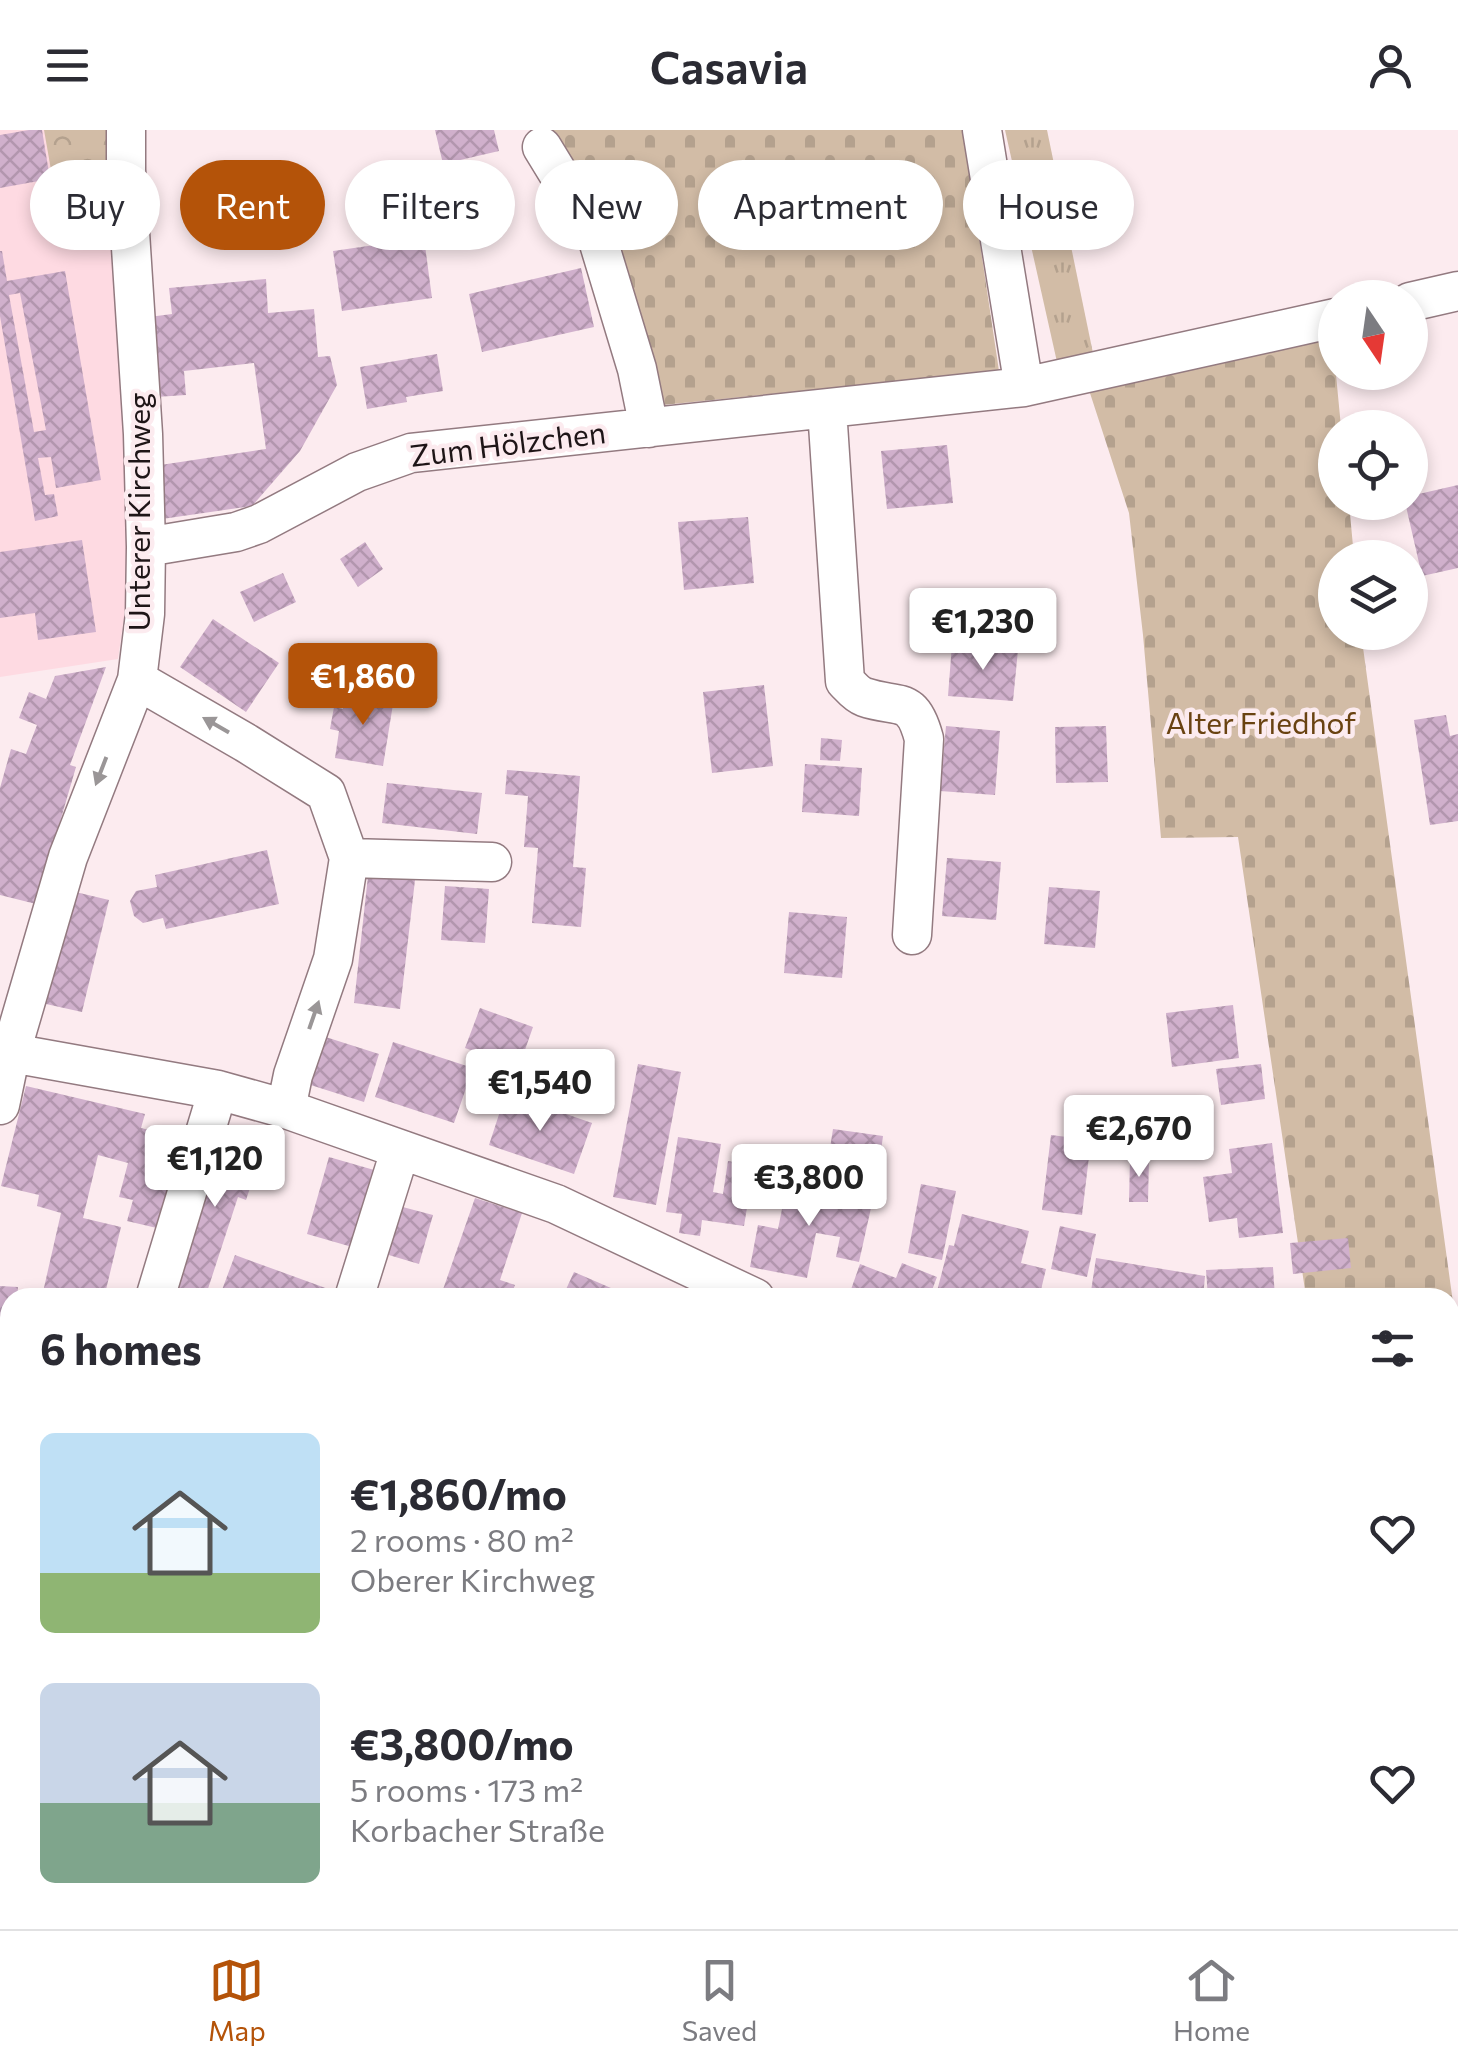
<!DOCTYPE html>
<html lang="en">
<head>
<meta charset="utf-8">
<style>
  body { margin:0; font-family:Commissioner,sans-serif; background:#f7f7f7; color:#2b2b33; height:100vh; display:flex; flex-direction:column; font-size:38px; white-space:nowrap }
  * { box-sizing:border-box; margin:0 }
  p { font-size:32px; color:#7c7c81 }
  .icon { flex:none; width:55px; height:55px; fill:none; stroke:currentColor; stroke-width:2; stroke-linecap:round; stroke-linejoin:round }
  .map { position:relative; flex:1; overflow:hidden }
  .side { position:absolute; left:0px; top:1158px; width:1460px; height:642px; display:flex; flex-direction:column; background:#fff; border-radius:30px 30px 0 0; box-shadow:0 5px 15px #0003 }
  .side>* { flex:none }
  .guide { position:absolute; left:30px; top:30px; width:1400px; height:90px; display:flex; gap:20px }
  .needle { width:65px; rotate:167deg }
  .tools { position:absolute; left:1318px; top:150px; display:grid; gap:20px }
  .tools a { display:grid; place-items:center; width:110px; height:110px; border-radius:50%; background:#fff; box-shadow:0 5px 15px #0003; font-size:50px }
  .price { position:absolute; translate:-50% -85px; padding:0 22px; border-radius:10px; background:#fff; color:#222; font-size:32px; line-height:65px; filter:drop-shadow(0 2px 5px #0008) }
  .price::after { content:''; position:absolute; left:50%; top:60px; width:30px; height:22px; margin-left:-15px; background:inherit; clip-path:polygon(0 0,100% 0,50% 100%) }
  .price.current { background:#b45309; color:#fff }
  ul { padding:0; list-style:none }
  li { display:flex; align-items:center; gap:30px; height:250px; padding:0 40px }
  li span { display:grid; place-items:center; flex:none; width:280px; height:200px; border-radius:15px; color:#555 }
  li>.icon { margin-inline-start:auto }
  span .icon { width:120px; height:120px; fill:#fffc; stroke-width:1 }
  li b { font-size:42px }
  h2 { display:flex; justify-content:space-between; align-items:center; height:120px; padding:0 40px; font-size:42px }
  .chip { padding:0 35px; border-radius:45px; background:#fff; box-shadow:0 5px 15px #0003; font-size:35px; line-height:90px }
  .chip.current { background:#b45309; color:#fff }
  header { display:flex; justify-content:space-between; align-items:center; height:130px; padding:0 40px; background:#fff; font-size:45px; font-weight:600 }
  .tab-bar { display:flex; justify-content:space-around; align-items:center; height:140px; border-top:2px solid #e1e1e2; background:#fff; font-size:28px; color:#7c7c81 }
  .tab-bar a { display:grid; justify-items:center; gap:5px }
  .tab-bar .current { color:#b45309 }
  .map>svg:first-child { display:block }
  .built { fill:#fedae2 }
  .grass { fill:url(#grass-tufts) }
  .cemetery { fill:url(#cemetery-stones) }
  .park { fill:url(#park-crowns) }
  .lines { fill:none; stroke-linecap:round; stroke-linejoin:round }
  .stream { stroke:#cec5ea; stroke-width:10 }
  .building { fill:url(#building-cross-hatch); fill-rule:evenodd }
  .minor-casing { stroke:#937a80; stroke-width:41 }
  .minor { stroke:#fff; stroke-width:38 }
  .oneway { fill:#9a9697 }
  .labels { text-anchor:middle; stroke-width:9; stroke-linejoin:round; paint-order:stroke }
  .street-label { font-size:30px; fill:#1e1517; stroke:#fcebef }
  .park-label { font-size:30px; fill:#694211; stroke:#fcebef }
</style>
</head>
<body>
<header><svg class="icon" aria-label="menu" viewBox="0 0 24 24"><path d="M4 6h16M4 12h16M4 18h16"/></svg>Casavia<svg class="icon" aria-label="person" viewBox="0 0 24 24"><circle cx="12" cy="8" r="4"/><path d="M4 21q1-7 8-7t8 7"/></svg></header>
<div class="map">
<svg width="1458" height="1799" viewBox="0 0 1458 1799">
  <defs>
    <pattern id="grass-tufts" width="24" height="20" patternUnits="userSpaceOnUse" patternTransform="scale(2.5)"><rect width="24" height="20" fill="#d2bca6"/><path d="M3 7l-1-3M5 7V3M7 7l1-3M15 17l-1-3M17 17v-4M19 17l1-3" fill="none" stroke="#b4a18e"/></pattern>
    <pattern id="cemetery-stones" width="16" height="16" patternUnits="userSpaceOnUse" patternTransform="scale(2.5)"><rect width="16" height="16" fill="#d2bca6"/><path d="M2 7V4a2 2 0 0 1 4 0v3zM10 15v-3a2 2 0 0 1 4 0v3z" fill="#b4a18e"/></pattern>
    <pattern id="park-crowns" width="20" height="18" patternUnits="userSpaceOnUse" patternTransform="scale(2.5)"><rect width="20" height="18" fill="#d2bca6"/><path d="M2 6a3 3 0 1 1 6 0M12 15a3 3 0 1 1 6 0" fill="none" stroke="#b4a18e"/></pattern>
    <pattern id="building-cross-hatch" width="8" height="8" patternUnits="userSpaceOnUse" patternTransform="scale(2.5)"><rect width="8" height="8" fill="#d0b0cc"/><path d="M0 0l8 8M0 8l8-8" fill="none" stroke="#b296ae"/></pattern>
  </defs>
  <rect width="100%" height="100%" fill="#fcebef"/>
  <!-- built -->
  <path class="built" d="M0 0H128L131 387 127 466 118 529 0 547Z"/>
  <!-- grass -->
  <path class="grass" d="M1005 0H1047L1094 228 1057 232Z"/>
  <!-- cemetery -->
  <path class="cemetery" d="M538 0H963L999 241 643 277Z
    M1332 203 1341 297 1335 298V372L1349 373 1354 427 1335 428V502L1361 503 1458 1209V1254L1450 1255V1168L1306 1167 1238 707 1161 708 1143 505 1129 383 1089 260Z"/>
  <!-- park -->
  <path class="park" d="M44 0H113L111 46 54 57Z"/>
  <g class="lines">
    <!-- stream -->
    <path class="stream" d="M0 1567 10 1572
      M918 1790 928 1799"/>
  </g>
  <!-- building -->
  <path class="building" d="M29 0H42L50 49 0 58V5Z
    M435 0H494L499 21 443 34Z
    M424 108 432 168 342 181 333 121Z
    M0 121H2L7 151 65 141 101 350 56 358 51 327 38 328 45 365 54 364 58 386 35 391 0 186ZM20 163 46 300 34 302 9 165Z
    M581 138 594 197 482 222 469 164Z
    M266 149 268 183 314 179 318 227 330 226 337 255 300 321 252 376 162 389 154 336 266 319 254 233 184 241 186 265 156 267 149 187 172 184 169 158Z
    M437 224 443 261 406 267 407 272 367 279 360 237Z
    M947 315 953 373 887 379 881 321Z
    M1458 355V438L1422 446 1405 372H1410V366Z
    M748 387 754 453 684 460 678 392Z
    M82 410 96 502 38 510 35 483 0 488V422Z
    M365 412 383 439 358 457 340 429Z
    M283 443 296 472 254 492 240 462Z
    M213 489 279 533 246 582 180 537Z
    M952 514 1018 520 1013 571 948 566Z
    M106 537 70 635 76 637 36 774 0 765V658L11 619 26 624 37 595 19 588 29 562 46 569 55 546Z
    M764 555 773 636 712 643 703 562Z
    M347 560 394 568 383 636 335 628 339 601 330 599 334 577 343 579Z
    M1446 585 1450 606 1458 604V691L1430 695 1414 590Z
    M946 596 1000 601 995 665 940 661Z
    M1106 596 1108 652 1056 653 1055 597Z
    M821 608 842 610 840 631 820 630Z
    M805 634 862 638 859 686 802 682Z
    M507 640 580 646 573 737 586 738 581 797 532 793 538 718 524 717 528 666 505 664Z
    M387 653 482 663 477 704 382 693Z
    M267 720 279 774 166 799 163 788 143 793 134 786 130 771 136 761 157 757 155 745Z
    M947 728 1001 732 996 790 942 786Z
    M368 746 415 750 400 879 354 873Z
    M445 756 489 759 485 813 441 810Z
    M1049 757 1100 761 1095 818 1044 814Z
    M63 759 109 770 82 882 37 872Z
    M789 782 847 787 842 848 784 843Z
    M1233 875 1239 928 1172 937 1166 883Z
    M480 878 533 897 519 937 465 918Z
    M313 903 379 924 364 972 298 951Z
    M393 912 473 938 454 993 375 967Z
    M638 934 681 942 656 1075 613 1067Z
    M1261 934 1265 969 1221 975 1216 939Z
    M26 956 145 984 141 998 194 1011 161 1099 127 1091 133 1070 119 1067 128 1033 98 1025 83 1088 121 1097 104 1168H28L30 1159 43 1162 61 1083 37 1076 39 1065 1 1056Z
    M506 963 592 993 574 1044 489 1015Z
    M220 995 266 1010 246 1070 238 1067 205 1168H166Z
    M833 999 883 1006 876 1057 825 1050Z
    M1051 1005 1091 1010 1082 1085 1042 1080Z
    M678 1007 721 1014 713 1062 723 1064 728 1031 754 1035 744 1096 702 1090 700 1106 679 1103 682 1084 666 1082Z
    M1272 1013 1283 1103 1239 1108 1237 1088 1209 1092 1203 1047 1232 1043 1229 1019Z
    M329 1027 381 1042 359 1119 307 1104Z
    M1130 1029H1149L1148 1072H1129Z
    M789 1044 826 1051 822 1068 871 1078 859 1132 836 1127 840 1107 816 1103 807 1148 750 1137 758 1095 778 1099Z
    M921 1054 956 1061 942 1130 908 1123Z
    M475 1068 522 1083 500 1150 515 1155 510 1168H440Z
    M395 1075 433 1085 419 1134 382 1123Z
    M962 1084 1029 1101 1021 1133 1046 1139 1039 1168H945L936 1165 949 1115 954 1116Z
    M1060 1096 1096 1104 1087 1147 1051 1139Z
    M1348 1108 1351 1138 1293 1144 1290 1113Z
    M235 1125 342 1164 340 1168H219Z
    M1096 1128 1205 1146 1203 1168H1090Z
    M902 1133 937 1147 929 1168H848L860 1134 896 1148Z
    M1273 1137 1275 1168H1208L1206 1140Z
    M574 1142 634 1168H562Z
    M0 1156 18 1157 17 1168H10V1206L0 1205Z
    M0 1224H10V1258H0Z
    M0 1348 10 1354 7 1364 10 1366V1422L0 1416Z
    M0 1507 10 1516V1540L4 1547 0 1543Z
    M6 1663H10V1694L0 1692Z
    M0 1755 10 1757V1790H105L101 1799H0Z
    M193 1790H254L251 1799H198L191 1796Z
    M319 1790H341L338 1799H317Z
    M413 1790H651L649 1799H492L466 1794 465 1799H411Z
    M808 1790H838L831 1799H819Z
    M1056 1790H1099L1106 1794 1104 1799H1053L1051 1798Z
    M1299 1790H1402V1799H1299Z"/>
  <g class="lines">
    <defs>
      <path id="minor" d="M982 0 1024 257
        M542 17 597 107 637 239 649 298
        M1410 172 1458 161
        M827 279 845 551C851 557 856 564 864 567 899 579 912 564 924 609L912 805
        M146 417 236 402 259 394 357 342 411 323 1024 257 1335 188
        M137 550 246 613 326 663 349 728 333 829 293 945 286 979
        M349 728 492 732
        M0 921 218 960 286 979 556 1074 755 1168
        M0 975 11 922 68 727 137 550 145 484 146 417 143 304 126 40V0
        M155 1168 218 960
        M354 1168 400 1021
        M1450 1281 1458 1280
        M0 1301 10 1313
        M0 1594 10 1598
        M0 1639 10 1634
        M773 1790 782 1799
        M1007 1790 1016 1799
        M871 1799 878 1790"/>
    </defs>
    <!-- minor casing -->
    <use href="#minor" class="minor-casing"/>
    <!-- minor -->
    <use href="#minor" class="minor"/>
  </g>
  <!-- one-way arrows -->
  <defs><path id="oneway-solid" d="M-6-.8H1V-3.2L6.5 0L1 3.2V.8H-6Z" transform="scale(2.5)"/></defs>
  <g class="oneway">
    <use href="#oneway-solid" transform="translate(216 595) rotate(-150)"/>
    <use href="#oneway-solid" transform="translate(101 641) rotate(111)"/>
    <use href="#oneway-solid" transform="translate(314 885) rotate(-71)"/>
  </g>
  <g class="labels">
    <!-- street labels -->
    <g class="street-label">
      <text transform="translate(508 315) rotate(-7)" y="10">Zum Hölzchen</text>
      <text transform="translate(140 382) rotate(-90)" y="10">Unterer Kirchweg</text>
    </g>
    <!-- park labels -->
    <g class="park-label">
      <text x="1261" y="604">Alter Friedhof</text>
    </g>
  </g>
</svg>
<div class="tools">
<a><svg class="needle" viewBox="-14 -14 28 28"><path d="M0-13l5 13h-10z" fill="#e53935"/><path d="M0 13l5-13h-10z" fill="#7c7c81"/></svg></a>
<a><svg class="icon" aria-label="locate" viewBox="0 0 24 24"><circle cx="12" cy="12" r="6"/><path d="M12 2v4M12 18v4M2 12h4M18 12h4"/></svg></a>
<a><svg class="icon" aria-label="layers" viewBox="0 0 24 24"><path d="M12 4l9 5-9 5-9-5zM3 14l9 5 9-5"/></svg></a>
</div>
<b class="price" style="left:983px;top:543px">€1,230</b>
<b class="price current" style="left:363px;top:598px">€1,860</b>
<b class="price" style="left:540px;top:1004px">€1,540</b>
<b class="price" style="left:1139px;top:1050px">€2,670</b>
<b class="price" style="left:215px;top:1080px">€1,120</b>
<b class="price" style="left:809px;top:1099px">€3,800</b>
<div class="guide">
<a class="chip">Buy</a>
<a class="chip current">Rent</a>
<a class="chip">Filters</a>
<a class="chip">New</a>
<a class="chip">Apartment</a>
<a class="chip">House</a>
</div>
<section class="side">
<h2>6 homes<svg class="icon" aria-label="filters" viewBox="0 0 24 24"><path d="M4 7h16M4 17h16"/><circle cx="9" cy="7" r="2"/><circle cx="15" cy="17" r="2"/></svg></h2>
<ul>
<li><span style="background:linear-gradient(#bfe0f5 70%,#8fb573 0)"><svg class="icon" aria-label="home" viewBox="0 0 24 24"><path d="M3 11l9-7 9 7M6 9v11h12V9"/></svg></span><div><b>€1,860/mo</b><p>2 rooms · 80 m²</p><p>Oberer Kirchweg</p></div><svg class="icon" aria-label="heart" viewBox="0 0 24 24"><path d="M12 20l-8-8c-3-5 5-10 8-4 3-6 11-1 8 4z"/></svg></li>
<li><span style="background:linear-gradient(#c9d6e8 60%,#7fa58c 0)"><svg class="icon" aria-label="home" viewBox="0 0 24 24"><path d="M3 11l9-7 9 7M6 9v11h12V9"/></svg></span><div><b>€3,800/mo</b><p>5 rooms · 173 m²</p><p>Korbacher Straße</p></div><svg class="icon" aria-label="heart" viewBox="0 0 24 24"><path d="M12 20l-8-8c-3-5 5-10 8-4 3-6 11-1 8 4z"/></svg></li>
</ul>
</section>
</div>
<nav class="tab-bar">
<a class="current"><svg class="icon" aria-label="map" viewBox="0 0 24 24"><path d="M3 6l6-2 6 2 6-2v14l-6 2-6-2-6 2zM9 4v14M15 6v14"/></svg>Map</a>
<a><svg class="icon" aria-label="saved" viewBox="0 0 24 24"><path d="M7 4h10v16l-5-4-5 4z"/></svg>Saved</a>
<a><svg class="icon" aria-label="home" viewBox="0 0 24 24"><path d="M3 11l9-7 9 7M6 9v11h12V9"/></svg>Home</a>
</nav>
</body>
</html>
